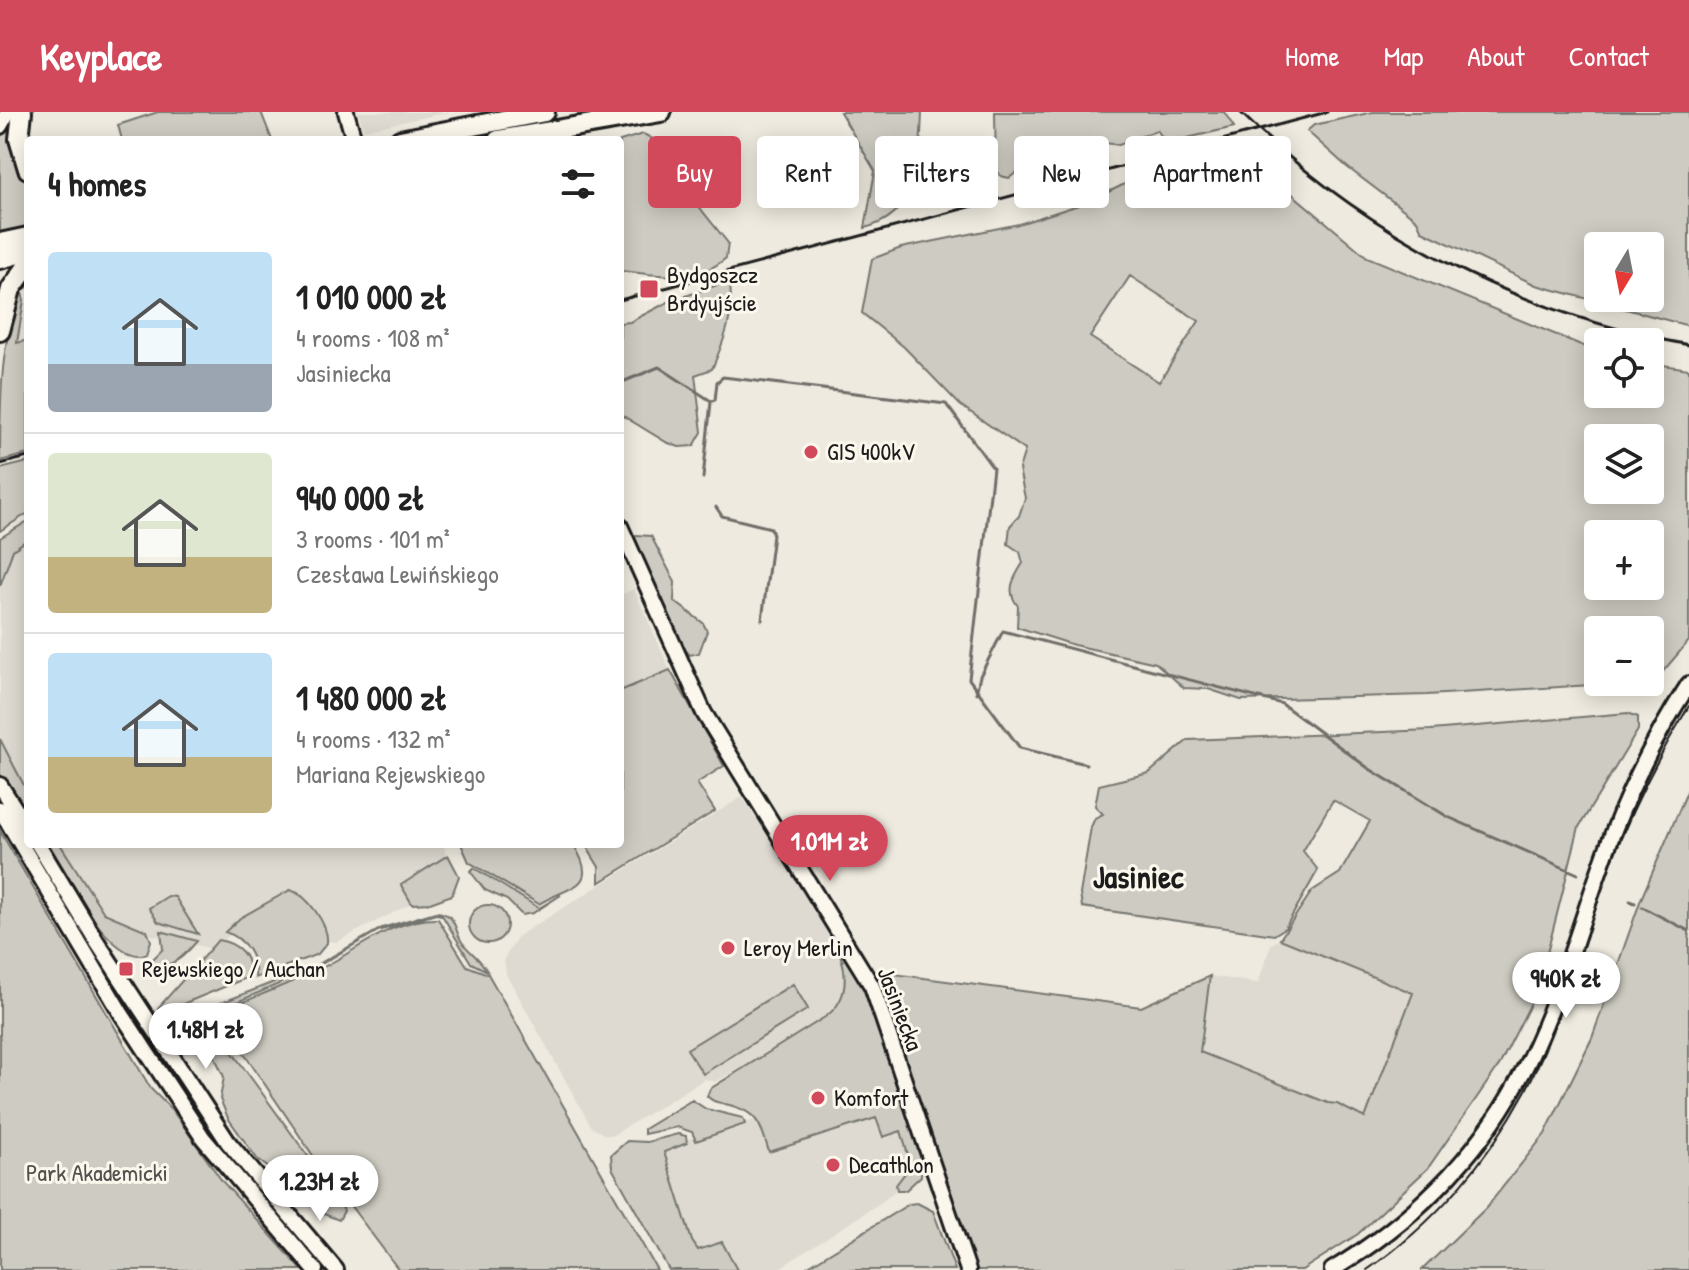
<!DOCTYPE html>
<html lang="en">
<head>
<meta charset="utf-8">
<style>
  body { margin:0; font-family:"Patrick Hand",sans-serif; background:#f2f2f2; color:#222; height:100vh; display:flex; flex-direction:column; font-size:30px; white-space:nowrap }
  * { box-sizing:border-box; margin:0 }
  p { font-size:26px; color:#767676 }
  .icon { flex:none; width:44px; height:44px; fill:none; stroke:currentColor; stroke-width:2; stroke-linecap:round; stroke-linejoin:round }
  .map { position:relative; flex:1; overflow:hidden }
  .side { position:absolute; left:24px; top:24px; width:600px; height:712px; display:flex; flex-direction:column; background:#fff; border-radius:8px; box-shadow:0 4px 20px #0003 }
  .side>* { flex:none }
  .banner { position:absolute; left:648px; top:24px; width:760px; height:72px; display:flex; gap:16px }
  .needle { width:52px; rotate:190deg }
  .tools { position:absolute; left:1584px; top:120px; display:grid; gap:16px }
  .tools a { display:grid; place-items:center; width:80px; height:80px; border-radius:8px; background:#fff; box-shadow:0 4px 20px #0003; font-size:40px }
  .price { position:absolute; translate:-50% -68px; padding:0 18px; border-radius:28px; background:#fff; color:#222; font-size:26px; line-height:52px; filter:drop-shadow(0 2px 4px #0008) }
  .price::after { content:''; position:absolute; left:50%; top:48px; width:24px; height:18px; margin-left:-12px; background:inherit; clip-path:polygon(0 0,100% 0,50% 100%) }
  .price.selected { background:#d1495b; color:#fff }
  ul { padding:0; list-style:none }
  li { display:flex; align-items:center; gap:24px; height:200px; padding:0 24px }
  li+li { border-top:2px solid #e0e0e0 }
  li span { display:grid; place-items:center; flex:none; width:224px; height:160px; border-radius:8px; color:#555 }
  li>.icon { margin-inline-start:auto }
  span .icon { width:96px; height:96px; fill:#fffc; stroke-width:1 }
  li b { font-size:34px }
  h2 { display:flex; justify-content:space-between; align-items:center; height:96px; padding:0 24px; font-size:34px }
  .chip { padding:0 28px; border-radius:8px; background:#fff; box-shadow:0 4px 20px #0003; font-size:28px; line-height:72px }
  .chip.selected { background:#d1495b; color:#fff }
  header { display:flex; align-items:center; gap:48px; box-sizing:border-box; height:112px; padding:0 40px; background:#d1495b; color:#fff }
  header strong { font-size:38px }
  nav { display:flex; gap:44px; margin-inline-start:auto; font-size:28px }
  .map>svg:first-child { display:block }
  .built { fill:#dedad1 }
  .green { fill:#ceccc2; stroke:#75746f; stroke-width:2; fill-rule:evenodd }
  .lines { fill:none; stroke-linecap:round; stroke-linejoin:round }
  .stream { stroke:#6f6d69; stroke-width:3 }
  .minor-casing { stroke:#1c1c1c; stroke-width:20 }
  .major-casing { stroke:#1c1c1c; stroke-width:24 }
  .minor { stroke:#fbf7ec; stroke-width:14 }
  .major { stroke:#fbf7ec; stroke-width:18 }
  .tram { stroke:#1c1c1c; stroke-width:2 }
  .rail { stroke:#1c1c1c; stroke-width:3 }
  .poi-dot { fill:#d1495b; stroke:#fbf7ec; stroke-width:3 }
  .labels { text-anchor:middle; stroke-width:6; stroke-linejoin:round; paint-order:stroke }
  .poi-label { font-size:24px; fill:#1c1c1c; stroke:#fbf7ec; text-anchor:start }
  .street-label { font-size:24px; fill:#1c1c1c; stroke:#fbf7ec }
  .park-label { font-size:24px; fill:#51514e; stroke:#fbf7ec }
  .district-label { font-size:32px; font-weight:bold; fill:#1c1c1c; stroke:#fbf7ec }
</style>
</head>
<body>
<header>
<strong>Keyplace</strong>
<nav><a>Home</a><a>Map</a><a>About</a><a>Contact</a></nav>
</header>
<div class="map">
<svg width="1689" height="1158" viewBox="0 0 1689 1158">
  <rect width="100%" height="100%" fill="#eeeadf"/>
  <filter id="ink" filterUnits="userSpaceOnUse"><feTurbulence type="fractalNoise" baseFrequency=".0125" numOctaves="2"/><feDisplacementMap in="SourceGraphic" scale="16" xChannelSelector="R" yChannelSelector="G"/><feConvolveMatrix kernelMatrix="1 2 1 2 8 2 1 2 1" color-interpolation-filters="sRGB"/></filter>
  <g filter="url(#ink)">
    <!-- built -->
    <path class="built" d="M358 0H449L364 18Z
      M28 421V688L0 638V462L10 431Z
      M634 477 670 558 620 579V483Z
      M742 685 846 844 893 1001 916 1061 883 1089 777 1158H731L693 1143 657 1036 754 1008 739 965 823 911 715 970 705 967 613 1023H606L592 1016 506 862 504 847 518 824Z
      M56 732H443L451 760 420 787 336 830 239 815 213 837 112 814Z
      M1280 827 1413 881 1365 1006 1200 940 1210 864 1258 871 1271 832Z"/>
    <!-- green -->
    <path class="green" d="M13 0 28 63V119L0 124V24Z
      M158 0H261L272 28H122L118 13Z
      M840 0H922C920 48 920 102 865 116L875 59Z
      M995 0H1224L1234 15 1166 31 1157 18 1119 33 1091 29 1051 56H1023L1009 66 1001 64 996 58Z
      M1373 0H1689V214L1536 173 1422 119 1417 108 1347 55 1307 19 1314 13ZM1598 134H1650V186H1598Z
      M643 22C655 27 661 32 660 46L728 131 726 146C695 173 656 162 620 159V29Z
      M1231 46 1252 48 1367 145 1598 240V282H1650V251L1689 257V529L1660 563 1650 567V518H1598V570H1640L1427 583 1241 588 1208 577 1184 576 1156 551 1074 533 1017 515 1018 494C1005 478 1014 466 1023 451L1020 440 1008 432 1010 414 1019 404 1025 386 1019 357 1025 338 960 293 904 235 862 201 872 147 901 136 1019 112 1088 90 1141 64ZM1130 164 1199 209 1159 270 1090 225ZM1598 326H1650V378H1598ZM1598 422H1650V474H1598Z
      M28 160V175L21 178 24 188 17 231 28 228V342L0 349C0 281 0 221 28 160Z
      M729 169C736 200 724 229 712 257L695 263 702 320 694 334 679 335 666 330 620 302V211L630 210 668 190Z
      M28 350V401L0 419V357Z
      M28 409V427L13 438 0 474V426Z
      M636 423 651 424 675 470 674 489 703 511 707 519 699 541 690 543 676 528 632 427Z
      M670 558 724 654 697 671 715 699 599 771V755L585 732H620V579Z
      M1628 601 1638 605V618L1579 715 1538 877 1500 952 1428 1056 1358 1122 1302 1158H972L876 875V862L879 860 1141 895 1210 864 1200 940 1328 991 1337 992 1365 1006 1413 881 1280 827 1312 779 1340 761 1370 709 1333 688 1303 739 1318 758 1285 816 1274 823 1082 795 1080 782 1091 715 1095 706 1103 702 1095 694 1099 673 1149 661 1188 628 1431 618Z
      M0 627 28 681V707L0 662Z
      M1689 675V1158H1422L1486 1096 1545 1022 1592 926 1641 787Z
      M0 719 151 977 172 998 222 1069 302 1158H0Z
      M43 732H60L104 801 147 819 151 829 147 841C115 859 59 756 43 732Z
      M461 732H573C602 777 569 773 539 792L469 750Z
      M448 743 459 764 452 783 430 791 412 792 401 773Z
      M784 749 864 873 922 1049 921 1064 906 1078H897L896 1073 911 1053 901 1019 883 1025 876 1006 769 1040C760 1010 757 999 725 992 717 990 713 990 707 984L710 977 825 905C879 867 808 786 784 749Z
      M474 756 539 796 561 783 533 801 522 803 507 788 485 778 470 759Z
      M290 778C307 782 329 813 327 831L318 842 255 866C257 845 245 826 225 820L240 806Z
      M168 784 175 785 198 822 158 810 149 796Z
      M469 812a19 19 0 1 1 38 0a19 19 0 1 1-38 0Z
      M435 800C457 801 453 816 462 830 470 841 480 846 487 859L471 851 442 803 436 802 378 819 311 858 177 916 190 903 315 854 382 816Z
      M438 807 467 854 488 862 657 1158H399L316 1048 222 909 178 927 181 918C226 896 273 879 318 858 357 839 392 806 438 807Z
      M161 819 197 829C185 843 174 856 154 853L152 858 145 855 163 837Z
      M218 828C238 831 254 845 246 866L161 901 158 896Z
      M793 872 808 897 703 962 687 937Z
      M149 922 236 1051 329 1158H322L227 1051 155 943Z
      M222 926 337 1084 344 1099 339 1108 321 1101 312 1087 258 1048 228 1006 220 987 224 965 209 932Z
      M692 988 706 997 743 1006 745 1012 696 1029 692 1020 677 1015 644 1022V1017Z
      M678 1022 686 1024 687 1031 664 1040 692 1129 698 1138 722 1130 737 1158H669L612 1056 611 1043 627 1029 647 1030Z
      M917 1091 933 1099 955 1158H802L909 1092Z"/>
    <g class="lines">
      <!-- stream -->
      <path class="stream" d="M620 271 659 255 711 289 715 288 717 270 723 265 946 292 993 356 969 567 1020 636 1086 652
        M703 366 711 290
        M716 395 722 404 771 416 773 423 762 508
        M976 581 980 564 1003 519 1282 592 1368 656 1448 705 1578 762
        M1630 789 1635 791
        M1642 795 1689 819"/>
      <defs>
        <path id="minor" d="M346 0 354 28
          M0 14 8 0
          M620 414 704 601 872 874 968 1158
          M0 673 28 717
          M0 697 121 901 203 1026 315 1158
          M38 732 97 830 228 1030 336 1158
          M1332 1158C1409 1112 1475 1048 1518 969 1561 890 1582 801 1614 718 1634 667 1659 618 1689 572"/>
        <path id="major" d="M22 0 19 27 28 57
          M400 28 545 0
          M498 28 661 0
          M0 131 28 125
          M0 147 28 139
          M0 219 11 177 28 153"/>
      </defs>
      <!-- minor casing -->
      <use href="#minor" class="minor-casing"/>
      <!-- major casing -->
      <use href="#major" class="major-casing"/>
      <!-- minor -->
      <use href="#minor" class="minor"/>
      <!-- major -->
      <use href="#major" class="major"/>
      <!-- tram -->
      <path class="tram" d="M1367 1158C1434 1112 1488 1049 1526 978 1562 908 1582 830 1609 757 1630 700 1657 646 1689 594"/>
      <!-- rail -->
      <path class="rail" d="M1240 0C1365 123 1517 201 1689 233
        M620 188 1327 0
        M0 352 28 345"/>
    </g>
  </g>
  <!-- markers -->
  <g class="poi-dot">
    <rect x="639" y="167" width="20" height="20" rx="4"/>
    <circle cx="811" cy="340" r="8"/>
    <circle cx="728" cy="836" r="8"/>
    <rect x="118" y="849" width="16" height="16" rx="4"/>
    <circle cx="818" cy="986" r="8"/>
    <circle cx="833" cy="1053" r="8"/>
  </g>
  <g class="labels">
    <!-- poi labels -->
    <g class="poi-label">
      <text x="667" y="171">Bydgoszcz<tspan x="667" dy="28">Brdyujście</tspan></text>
      <text x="827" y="348">GIS 400kV</text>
      <text x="744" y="844">Leroy Merlin</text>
      <text x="142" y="865">Rejewskiego / Auchan</text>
      <text x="834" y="994">Komfort</text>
      <text x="849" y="1061">Decathlon</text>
    </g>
    <!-- street labels -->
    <g class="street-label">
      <text transform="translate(900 897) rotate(69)" y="8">Jasiniecka</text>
    </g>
    <!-- park labels -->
    <g class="park-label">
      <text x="97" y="1069">Park Akademicki</text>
    </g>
    <!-- district labels -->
    <g class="district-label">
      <text x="1138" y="776">Jasiniec</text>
    </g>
  </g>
</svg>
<div class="tools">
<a><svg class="needle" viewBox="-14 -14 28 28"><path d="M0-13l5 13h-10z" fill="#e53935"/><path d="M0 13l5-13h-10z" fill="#767676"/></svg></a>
<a><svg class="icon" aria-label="locate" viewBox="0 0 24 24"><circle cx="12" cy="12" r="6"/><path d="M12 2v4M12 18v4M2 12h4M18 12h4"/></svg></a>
<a><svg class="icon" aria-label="layers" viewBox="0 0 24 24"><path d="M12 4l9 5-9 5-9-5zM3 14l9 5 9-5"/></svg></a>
<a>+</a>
<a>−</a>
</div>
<b class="price selected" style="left:830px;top:771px">1.01M zł</b>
<b class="price" style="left:1566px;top:908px">940K zł</b>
<b class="price" style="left:206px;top:959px">1.48M zł</b>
<b class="price" style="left:320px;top:1111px">1.23M zł</b>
<div class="banner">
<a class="chip selected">Buy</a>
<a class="chip">Rent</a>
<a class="chip">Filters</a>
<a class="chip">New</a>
<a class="chip">Apartment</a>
</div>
<section class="side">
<h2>4 homes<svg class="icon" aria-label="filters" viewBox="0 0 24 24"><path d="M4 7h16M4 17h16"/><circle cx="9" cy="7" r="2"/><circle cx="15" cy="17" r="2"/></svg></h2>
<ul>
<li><span style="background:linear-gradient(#bfe0f5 70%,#9aa5b1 0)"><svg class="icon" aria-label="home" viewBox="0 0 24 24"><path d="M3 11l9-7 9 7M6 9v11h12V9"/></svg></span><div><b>1 010 000 zł</b><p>4 rooms · 108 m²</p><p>Jasiniecka</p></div></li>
<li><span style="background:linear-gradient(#dfe7d0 65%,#c2b280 0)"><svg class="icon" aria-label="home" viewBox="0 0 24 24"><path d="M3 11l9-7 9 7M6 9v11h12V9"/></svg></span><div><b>940 000 zł</b><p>3 rooms · 101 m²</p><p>Czesława Lewińskiego</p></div></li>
<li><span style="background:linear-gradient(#bfe0f5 65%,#c2b280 0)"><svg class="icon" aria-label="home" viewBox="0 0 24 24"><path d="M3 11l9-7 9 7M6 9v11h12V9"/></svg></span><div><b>1 480 000 zł</b><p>4 rooms · 132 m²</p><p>Mariana Rejewskiego</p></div></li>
</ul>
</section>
</div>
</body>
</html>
